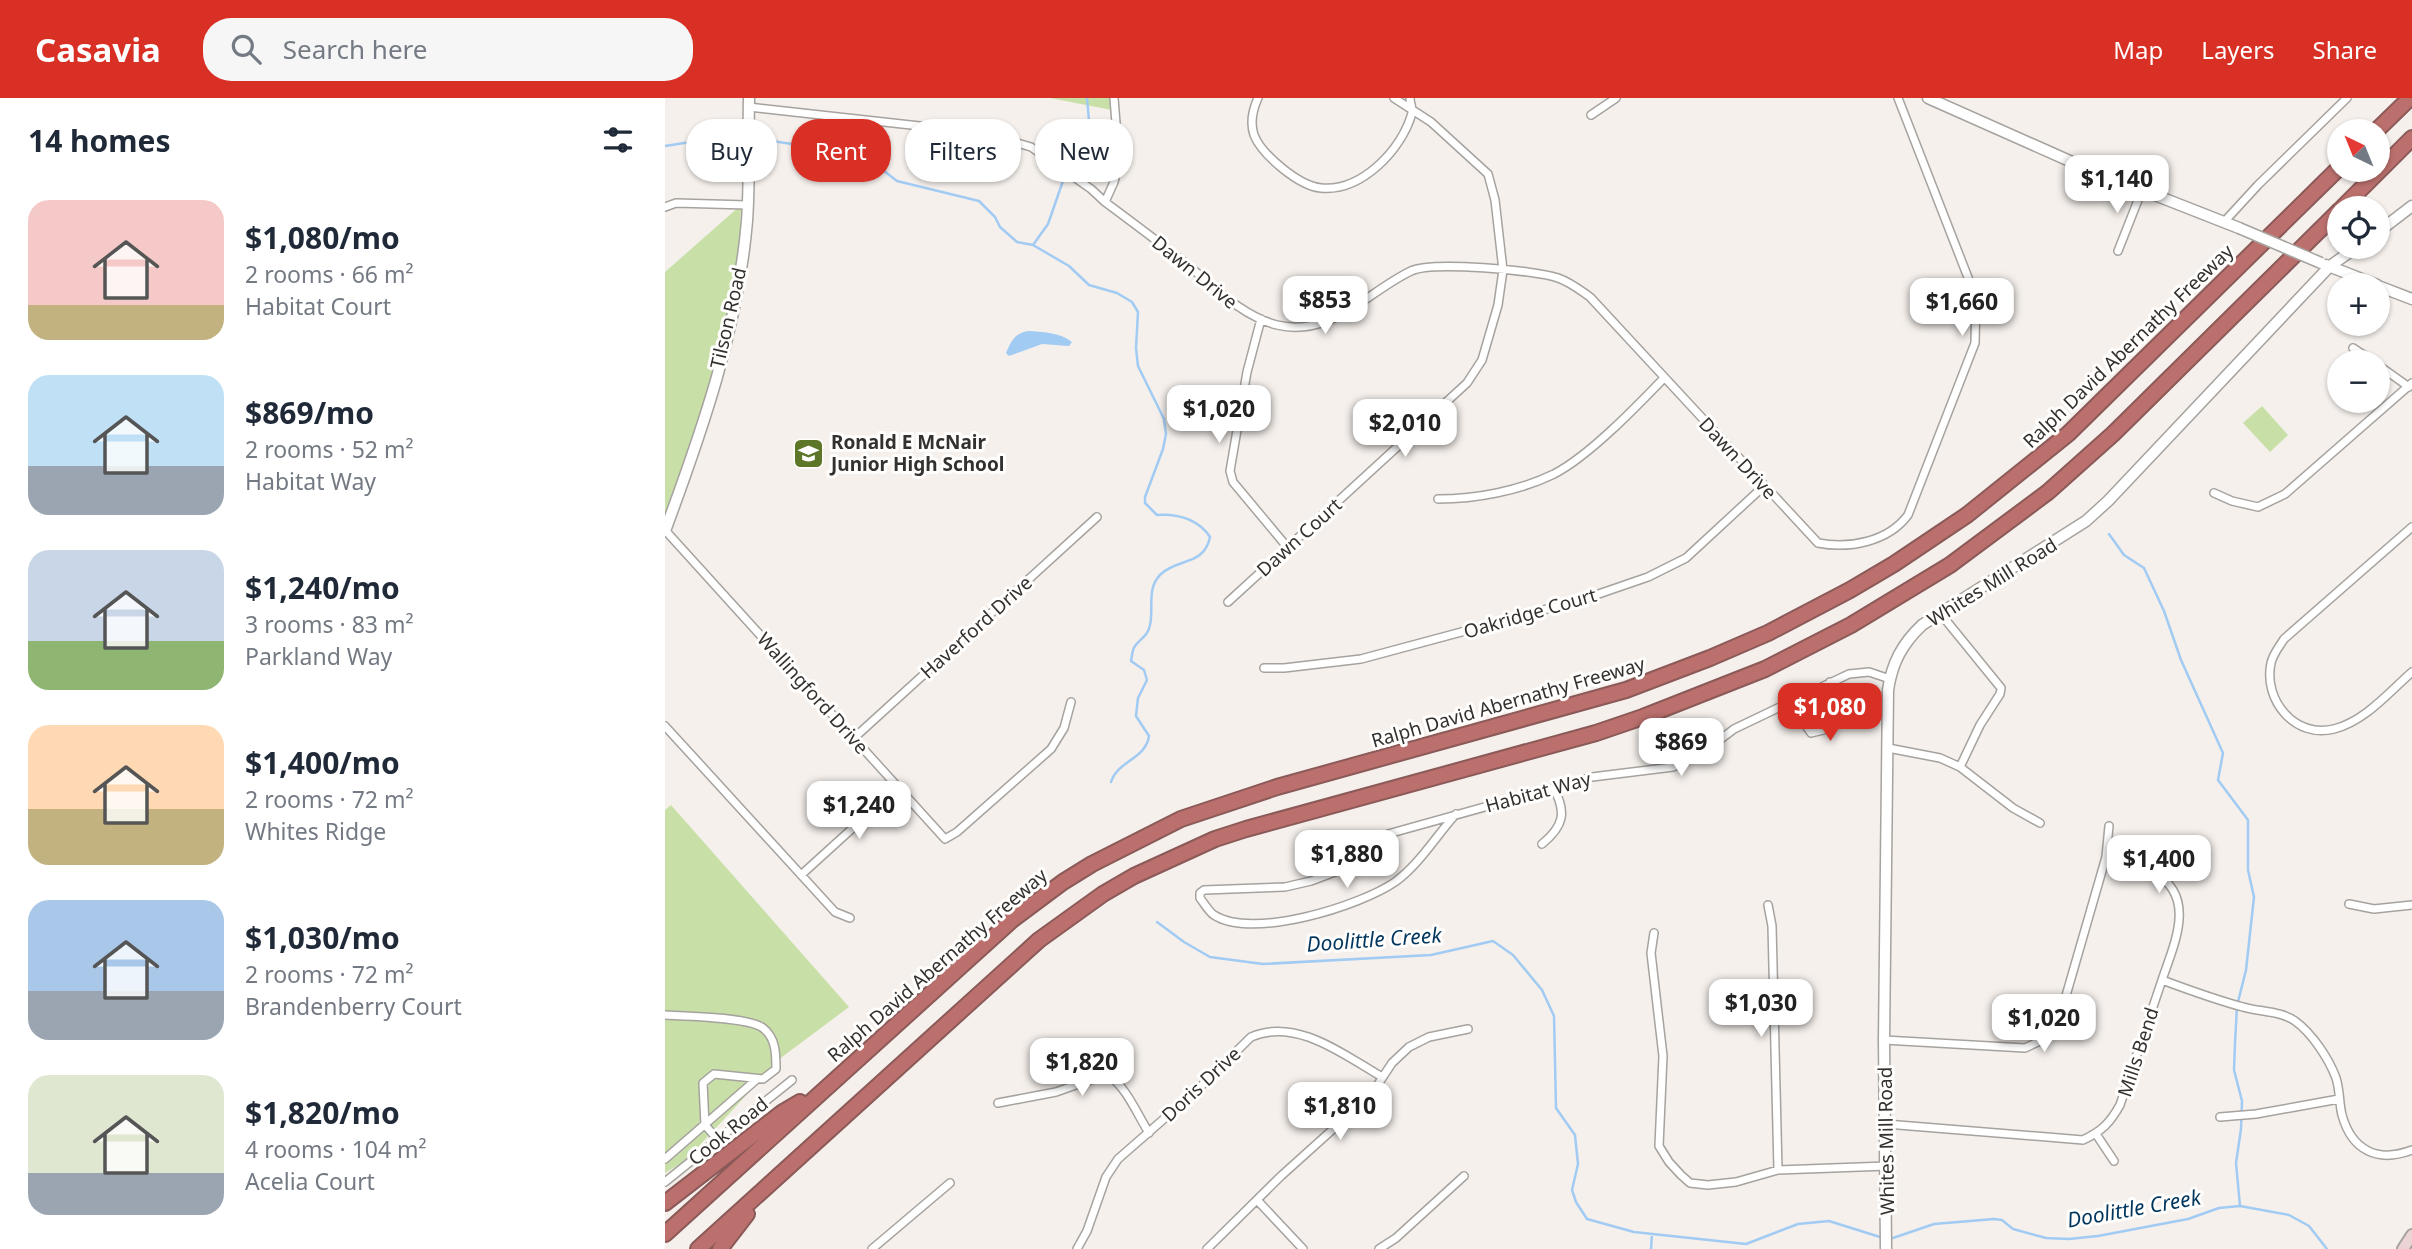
<!DOCTYPE html>
<html lang="en">
<head>
<meta charset="utf-8">
<style>
  body { margin:0; font-family:"Noto Sans",sans-serif; background:#f6f6f7; color:#1f2937; height:100vh; display:flex; flex-direction:column; font-size:26px; white-space:nowrap }
  * { box-sizing:border-box; margin:0 }
  p { font-size:23px; color:#747a83 }
  .icon { flex:none; width:38px; height:38px; fill:none; stroke:currentColor; stroke-width:2; stroke-linecap:round; stroke-linejoin:round }
  .map { position:relative; flex:1; overflow:hidden }
  .panel { display:flex; flex-direction:column; background:#fff; width:665px }
  .panel>* { flex:none }
  .top-card { position:absolute; left:21px; top:21px; width:665px; height:63px; display:flex; gap:14px }
  .needle { width:46px; rotate:317deg }
  .tools { position:absolute; left:1662px; top:21px; display:grid; gap:14px }
  .tools a { display:grid; place-items:center; width:63px; height:63px; border-radius:50%; background:#fff; box-shadow:0 2px 5px #0004; font-size:35px }
  .price { position:absolute; translate:-50% -60px; padding:0 16px; border-radius:14px; background:#fff; color:#222; font-size:23px; line-height:46px; filter:drop-shadow(0 2px 4px #0008) }
  .price::after { content:''; position:absolute; left:50%; top:42px; width:21px; height:16px; margin-left:-10px; background:inherit; clip-path:polygon(0 0,100% 0,50% 100%) }
  .price.selected { background:#d93025; color:#fff }
  ul { padding:0; list-style:none }
  li { display:flex; align-items:center; gap:21px; height:175px; padding:0 28px }
  li span { display:grid; place-items:center; flex:none; width:196px; height:140px; border-radius:21px; color:#555 }
  li>.icon { margin-inline-start:auto }
  span .icon { width:84px; height:84px; fill:#fffc; stroke-width:1 }
  li b { font-size:30px }
  h2 { display:flex; justify-content:space-between; align-items:center; height:84px; padding:0 28px; font-size:30px }
  .pill { padding:0 24px; border-radius:28px; background:#fff; box-shadow:0 2px 5px #0004; font-size:24px; line-height:63px }
  .pill.selected { background:#d93025; color:#fff }
  header { display:flex; align-items:center; gap:42px; box-sizing:border-box; height:98px; padding:0 35px; background:#d93025; color:#fff }
  header strong { font-size:33px }
  nav { display:flex; gap:38px; margin-inline-start:auto; font-size:24px }
  .search { width:490px; height:63px; background:#f6f6f7; display:flex; align-items:center; gap:18px; box-sizing:border-box; padding:0 24px; border-radius:28px; color:#747a83; font-size:26px }
  main { display:flex; flex:1; min-height:0 }
  .map>svg:first-child { display:block }
  .green { fill:#c8e0a7 }
  .water { fill:#a2cbf3 }
  .lines { fill:none; stroke-linecap:round; stroke-linejoin:round }
  .stream { stroke:#a2cbf3; stroke-width:2.5 }
  .minor-casing { stroke:#a6a29e; stroke-width:10 }
  .tertiary-casing { stroke:#a6a29e; stroke-width:13 }
  .secondary-casing { stroke:#a6a29e; stroke-width:14 }
  .motorway-casing { stroke:#8b5a58; stroke-width:18 }
  .minor { stroke:#fff; stroke-width:7 }
  .tertiary { stroke:#fff; stroke-width:10 }
  .secondary { stroke:#ebd4d3; stroke-width:10 }
  .motorway { stroke:#bb706d; stroke-width:14 }
  .tertiary-bridge-casing { stroke:#a6a29e; stroke-width:13; stroke-linecap:butt }
  .tertiary-bridge { stroke:#fff; stroke-width:10 }
  .labels { text-anchor:middle; stroke-width:6; stroke-linejoin:round; paint-order:stroke }
  .street-label { font-size:19px; fill:#333130; stroke:#fffefd }
  .poi-label { font-size:19px; font-weight:bold; fill:#333130; stroke:#fffefd; text-anchor:start }
  .water-label { font-size:21px; font-style:italic; fill:#00365e; stroke:#fffefd }
</style>
</head>
<body>
<header>
<strong>Casavia</strong>
<div class="search"><svg class="icon" aria-label="search" viewBox="0 0 24 24"><circle cx="10" cy="10" r="6"/><path d="M15 15l6 6"/></svg>Search here</div>
<nav><a>Map</a><a>Layers</a><a>Share</a></nav>
</header>
<main>
<section class="panel">
<h2>14 homes<svg class="icon" aria-label="filters" viewBox="0 0 24 24"><path d="M4 7h16M4 17h16"/><circle cx="9" cy="7" r="2"/><circle cx="15" cy="17" r="2"/></svg></h2>
<ul>
<li><span style="background:linear-gradient(#f6c9c9 75%,#c2b280 0)"><svg class="icon" aria-label="home" viewBox="0 0 24 24"><path d="M3 11l9-7 9 7M6 9v11h12V9"/></svg></span><div><b>$1,080/mo</b><p>2 rooms · 66 m²</p><p>Habitat Court</p></div></li>
<li><span style="background:linear-gradient(#bfe0f5 65%,#9aa5b1 0)"><svg class="icon" aria-label="home" viewBox="0 0 24 24"><path d="M3 11l9-7 9 7M6 9v11h12V9"/></svg></span><div><b>$869/mo</b><p>2 rooms · 52 m²</p><p>Habitat Way</p></div></li>
<li><span style="background:linear-gradient(#c9d6e8 65%,#8fb573 0)"><svg class="icon" aria-label="home" viewBox="0 0 24 24"><path d="M3 11l9-7 9 7M6 9v11h12V9"/></svg></span><div><b>$1,240/mo</b><p>3 rooms · 83 m²</p><p>Parkland Way</p></div></li>
<li><span style="background:linear-gradient(#ffd9b3 60%,#c2b280 0)"><svg class="icon" aria-label="home" viewBox="0 0 24 24"><path d="M3 11l9-7 9 7M6 9v11h12V9"/></svg></span><div><b>$1,400/mo</b><p>2 rooms · 72 m²</p><p>Whites Ridge</p></div></li>
<li><span style="background:linear-gradient(#a9c7e8 65%,#9aa5b1 0)"><svg class="icon" aria-label="home" viewBox="0 0 24 24"><path d="M3 11l9-7 9 7M6 9v11h12V9"/></svg></span><div><b>$1,030/mo</b><p>2 rooms · 72 m²</p><p>Brandenberry Court</p></div></li>
<li><span style="background:linear-gradient(#dfe7d0 70%,#9aa5b1 0)"><svg class="icon" aria-label="home" viewBox="0 0 24 24"><path d="M3 11l9-7 9 7M6 9v11h12V9"/></svg></span><div><b>$1,820/mo</b><p>4 rooms · 104 m²</p><p>Acelia Court</p></div></li>
</ul>
</section>
<div class="map">
<svg width="1747" height="1151" viewBox="0 0 1747 1151">
  <rect width="100%" height="100%" fill="#f5f0ec"/>
  <!-- green -->
  <path class="green" d="M385 0H454L452 13Z
    M76 107 74 176 53 289 0 432V174Z
    M1597 308 1623 337 1605 354 1578 325Z
    M6 707 184 909 117 959 20 1063 0 1075V712Z"/>
  <!-- water -->
  <path class="water" d="M363 233C377 234 395 234 407 244L404 248 377 246 344 258 341 255C346 243 350 235 363 233Z"/>
  <g class="lines">
    <!-- stream -->
    <path class="stream" d="M86 40 127 46 155 61 202 64 210 66 232 83 314 103 330 119 335 129 352 144 368 147 404 168 424 187 452 195 467 204 473 214 471 250 473 268 499 321 501 336 498 351 480 399V405L492 417C512 416 533 421 545 439 539 468 513 460 496 476 481 490 489 510 485 527 483 538 476 540 470 548 467 552 467 559 466 563L479 572 482 582 473 600 471 618 484 638C481 661 452 663 446 684
      M0 48 57 39 79 40
      M368 147 383 126 399 80 425 34 422 0
      M1444 436 1459 457 1479 470 1499 513 1516 562 1558 655 1553 682 1583 722V772L1589 799 1581 872 1572 908 1570 945 1569 972 1577 1003 1576 1031 1571 1065 1575 1108
      M492 824 519 844 545 859 598 866 766 857 828 843 848 857 877 892 889 918 891 1010 910 1037 913 1066 907 1092 911 1104 922 1121 969 1134 1081 1146 1133 1126 1164 1123 1215 1139
      M1228 1140 1269 1126 1329 1121 1337 1122 1348 1131 1381 1140 1404 1141 1433 1138 1523 1121 1554 1110 1575 1108 1624 1117 1644 1128 1662 1151
      M986 1151 987 1136"/>
    <defs>
      <path id="minor" d="M593 0C588 11 585 25 589 37 597 57 634 88 656 90 696 94 737 52 747 15 748 10 745 6 745 0
        M84 9 318 35 366 49 426 91 440 104C467 124 494 144 520 165 549 188 576 218 612 227 666 240 702 194 746 173 766 163 870 172 893 180 905 184 915 192 925 199L1153 445C1184 451 1223 444 1243 417L1310 245 1311 200 1233 0
        M926 17 951 0
        M440 104 449 84 454 63 449 0
        M0 109 11 105 82 107
        M1559 124 1593 87 1682 0
        M1453 153 1477 92
        M596 221 582 274 565 373 568 384 623 450
        M1688 250 1709 264
        M1713 267 1744 289
        M1549 395 1567 403 1593 409 1620 396 1747 285
        M773 401C811 401 854 393 889 376 924 358 971 309 999 280
        M1747 429 1619 541C1614 549 1608 556 1606 565 1598 602 1630 641 1669 631 1700 623 1723 595 1747 574
        M0 432 280 741 292 734 386 651 399 630 406 604
        M563 504 802 285 817 262 833 207 838 172 830 102 823 76 766 24 729 0
        M1275 515 1336 590 1335 596 1315 627 1295 669
        M599 570H619L696 561 919 501 983 479 1021 460 1099 388
        M1125 604 1146 635 1167 630 1165 584
        M0 628 170 814 185 820
        M189 640 432 419
        M1223 650 1275 660 1295 669 1348 710 1375 725
        M791 716C771 738 754 767 730 784 695 808 587 842 549 817 544 814 539 805 535 800V795L539 792 620 789 646 783 683 769 702 757 723 736 927 679 1008 669 1040 653 1069 631 1184 576 1204 574 1225 581
        M877 746C899 728 902 714 888 689
        M1441 759 1444 728
        M136 777 233 689
        M1684 806 1709 811 1747 807
        M1103 807 1107 828 1113 1072
        M989 835 986 855 998 958 994 1048 1004 1064 1016 1077 1025 1085 1043 1087 1071 1084 1113 1072 1222 1068
        M0 917C20 918 84 919 98 930 111 940 111 956 111 971L98 981 49 976 38 985 40 1027 53 1042
        M1219 942 1360 950 1377 942 1394 922 1441 759C1457 763 1474 766 1488 774 1533 798 1509 846 1497 882
        M333 1005 391 994 442 976C461 988 472 1016 484 1035
        M1555 1019 1591 1016 1674 1001
        M1221 1026 1418 1042C1437 1033 1445 1025 1455 1007L1497 882C1524 892 1551 902 1578 909 1595 914 1616 913 1630 923 1647 935 1664 961 1671 980 1675 992 1674 1005 1677 1017 1687 1053 1713 1065 1747 1052
        M1431 1036 1449 1063
        M0 1061 92 981
        M0 1084 127 982
        M592 1102 638 1151
        M207 1151 285 1085
        M412 1151 422 1133 441 1079 453 1061 532 992 586 939C631 919 679 957 717 979
        M542 1151 616 1078 706 997 727 965 744 949 764 939 803 931
        M714 1151 731 1140 799 1078"/>
      <path id="tertiary" d="M1263 0 1416 68 1574 130
        M1713 134 1747 108
        M1661 167 1712 187
        M1713 188 1747 201
        M0 433C37 333 73 230 82 123 85 82 83 41 84 0
        M1221 1151 1219 942 1223 592C1227 565 1237 546 1257 527L1421 423 1443 403 1665 168 1692 149"/>
      <path id="secondary" d="M1738 1151 1747 1137"/>
      <path id="motorway" d="M1711 33 1745 0
        M1677 110 1747 40
        M0 1105 118 1014 135 1004
        M0 1136 347 822 398 784 427 766 516 721 612 689 961 592 1045 560 1103 535 1185 492 1229 466 1302 417 1403 336 1675 69
        M33 1151 374 842 438 796 469 778 550 741 581 731 931 635 978 619 1100 571 1186 527 1285 467 1383 394 1448 336 1675 112
        M55 1151 82 1116"/>
    </defs>
    <!-- minor casing -->
    <use href="#minor" class="minor-casing"/>
    <!-- tertiary casing -->
    <use href="#tertiary" class="tertiary-casing"/>
    <!-- secondary casing -->
    <use href="#secondary" class="secondary-casing"/>
    <!-- motorway casing -->
    <use href="#motorway" class="motorway-casing"/>
    <!-- minor -->
    <use href="#minor" class="minor"/>
    <!-- tertiary -->
    <use href="#tertiary" class="tertiary"/>
    <!-- secondary -->
    <use href="#secondary" class="secondary"/>
    <!-- motorway -->
    <use href="#motorway" class="motorway"/>
    <defs>
      <path id="tertiary-bridge" d="M1574 130 1656 165"/>
    </defs>
    <!-- tertiary-bridge casing -->
    <use href="#tertiary-bridge" class="tertiary-bridge-casing"/>
    <!-- tertiary-bridge -->
    <use href="#tertiary-bridge" class="tertiary-bridge"/>
  </g>
  <!-- icons -->
  <defs>
    <symbol id="school-square" viewBox="-11 -11 22 22"><rect x="-9" y="-9" width="18" height="18" rx="4" fill="#5e7628" stroke="#fffefd"/><path d="M0-5L7-2L0 1L-7-2ZM-4 1L0 2.5L4 1V4Q0 6-4 4Z" fill="#fff"/></symbol>
  </defs>
  <g fill-rule="evenodd">
    <use href="#school-square" x="126" y="338" width="35" height="35"/>
  </g>
  <g class="labels">
    <!-- street labels -->
    <g class="street-label">
      <text transform="translate(530 174) rotate(39)" y="7">Dawn Drive</text>
      <text transform="translate(63 220) rotate(-77)" y="7">Tilson Road</text>
      <text transform="translate(1463 248) rotate(-44)" y="7">Ralph David Abernathy Freeway</text>
      <text transform="translate(1073 360) rotate(47)" y="7">Dawn Drive</text>
      <text transform="translate(634 439) rotate(-42)" y="7">Dawn Court</text>
      <text transform="translate(1327 484) rotate(-32)" y="7">Whites Mill Road</text>
      <text transform="translate(865 515) rotate(-16)" y="7">Oakridge Court</text>
      <text transform="translate(311 529) rotate(-42)" y="7">Haverford Drive</text>
      <text transform="translate(148 595) rotate(48)" y="7">Wallingford Drive</text>
      <text transform="translate(843 604) rotate(-16)" y="7">Ralph David Abernathy Freeway</text>
      <text transform="translate(873 694) rotate(-15)" y="7">Habitat Way</text>
      <text transform="translate(272 867) rotate(-41)" y="7">Ralph David Abernathy Freeway</text>
      <text transform="translate(1473 954) rotate(-72)" y="7">Mills Bend</text>
      <text transform="translate(536 986) rotate(-43)" y="7">Doris Drive</text>
      <text transform="translate(63 1033) rotate(-39)" y="7">Cook Road</text>
      <text transform="translate(1221 1043) rotate(-91)" y="7">Whites Mill Road</text>
    </g>
    <!-- poi labels -->
    <g class="poi-label">
      <text x="166" y="351">Ronald E McNair<tspan x="166" dy="22">Junior High School</tspan></text>
    </g>
    <!-- water labels -->
    <g class="water-label">
      <text transform="translate(709 842) rotate(-4)" y="7">Doolittle Creek</text>
      <text transform="translate(1469 1111) rotate(-10)" y="7">Doolittle Creek</text>
    </g>
  </g>
</svg>
<div class="tools">
<a><svg class="needle" viewBox="-14 -14 28 28"><path d="M0-13l5 13h-10z" fill="#e53935"/><path d="M0 13l5-13h-10z" fill="#747a83"/></svg></a>
<a><svg class="icon" aria-label="locate" viewBox="0 0 24 24"><circle cx="12" cy="12" r="6"/><path d="M12 2v4M12 18v4M2 12h4M18 12h4"/></svg></a>
<a>+</a>
<a>−</a>
</div>
<b class="price" style="left:1452px;top:117px">$1,140</b>
<b class="price" style="left:660px;top:238px">$853</b>
<b class="price" style="left:1297px;top:240px">$1,660</b>
<b class="price" style="left:554px;top:347px">$1,020</b>
<b class="price" style="left:740px;top:361px">$2,010</b>
<b class="price selected" style="left:1165px;top:645px">$1,080</b>
<b class="price" style="left:1016px;top:680px">$869</b>
<b class="price" style="left:194px;top:743px">$1,240</b>
<b class="price" style="left:682px;top:792px">$1,880</b>
<b class="price" style="left:1494px;top:797px">$1,400</b>
<b class="price" style="left:1096px;top:941px">$1,030</b>
<b class="price" style="left:1379px;top:956px">$1,020</b>
<b class="price" style="left:417px;top:1000px">$1,820</b>
<b class="price" style="left:675px;top:1044px">$1,810</b>
<div class="top-card">
<a class="pill">Buy</a>
<a class="pill selected">Rent</a>
<a class="pill">Filters</a>
<a class="pill">New</a>
</div>
</div>
</main>
</body>
</html>
